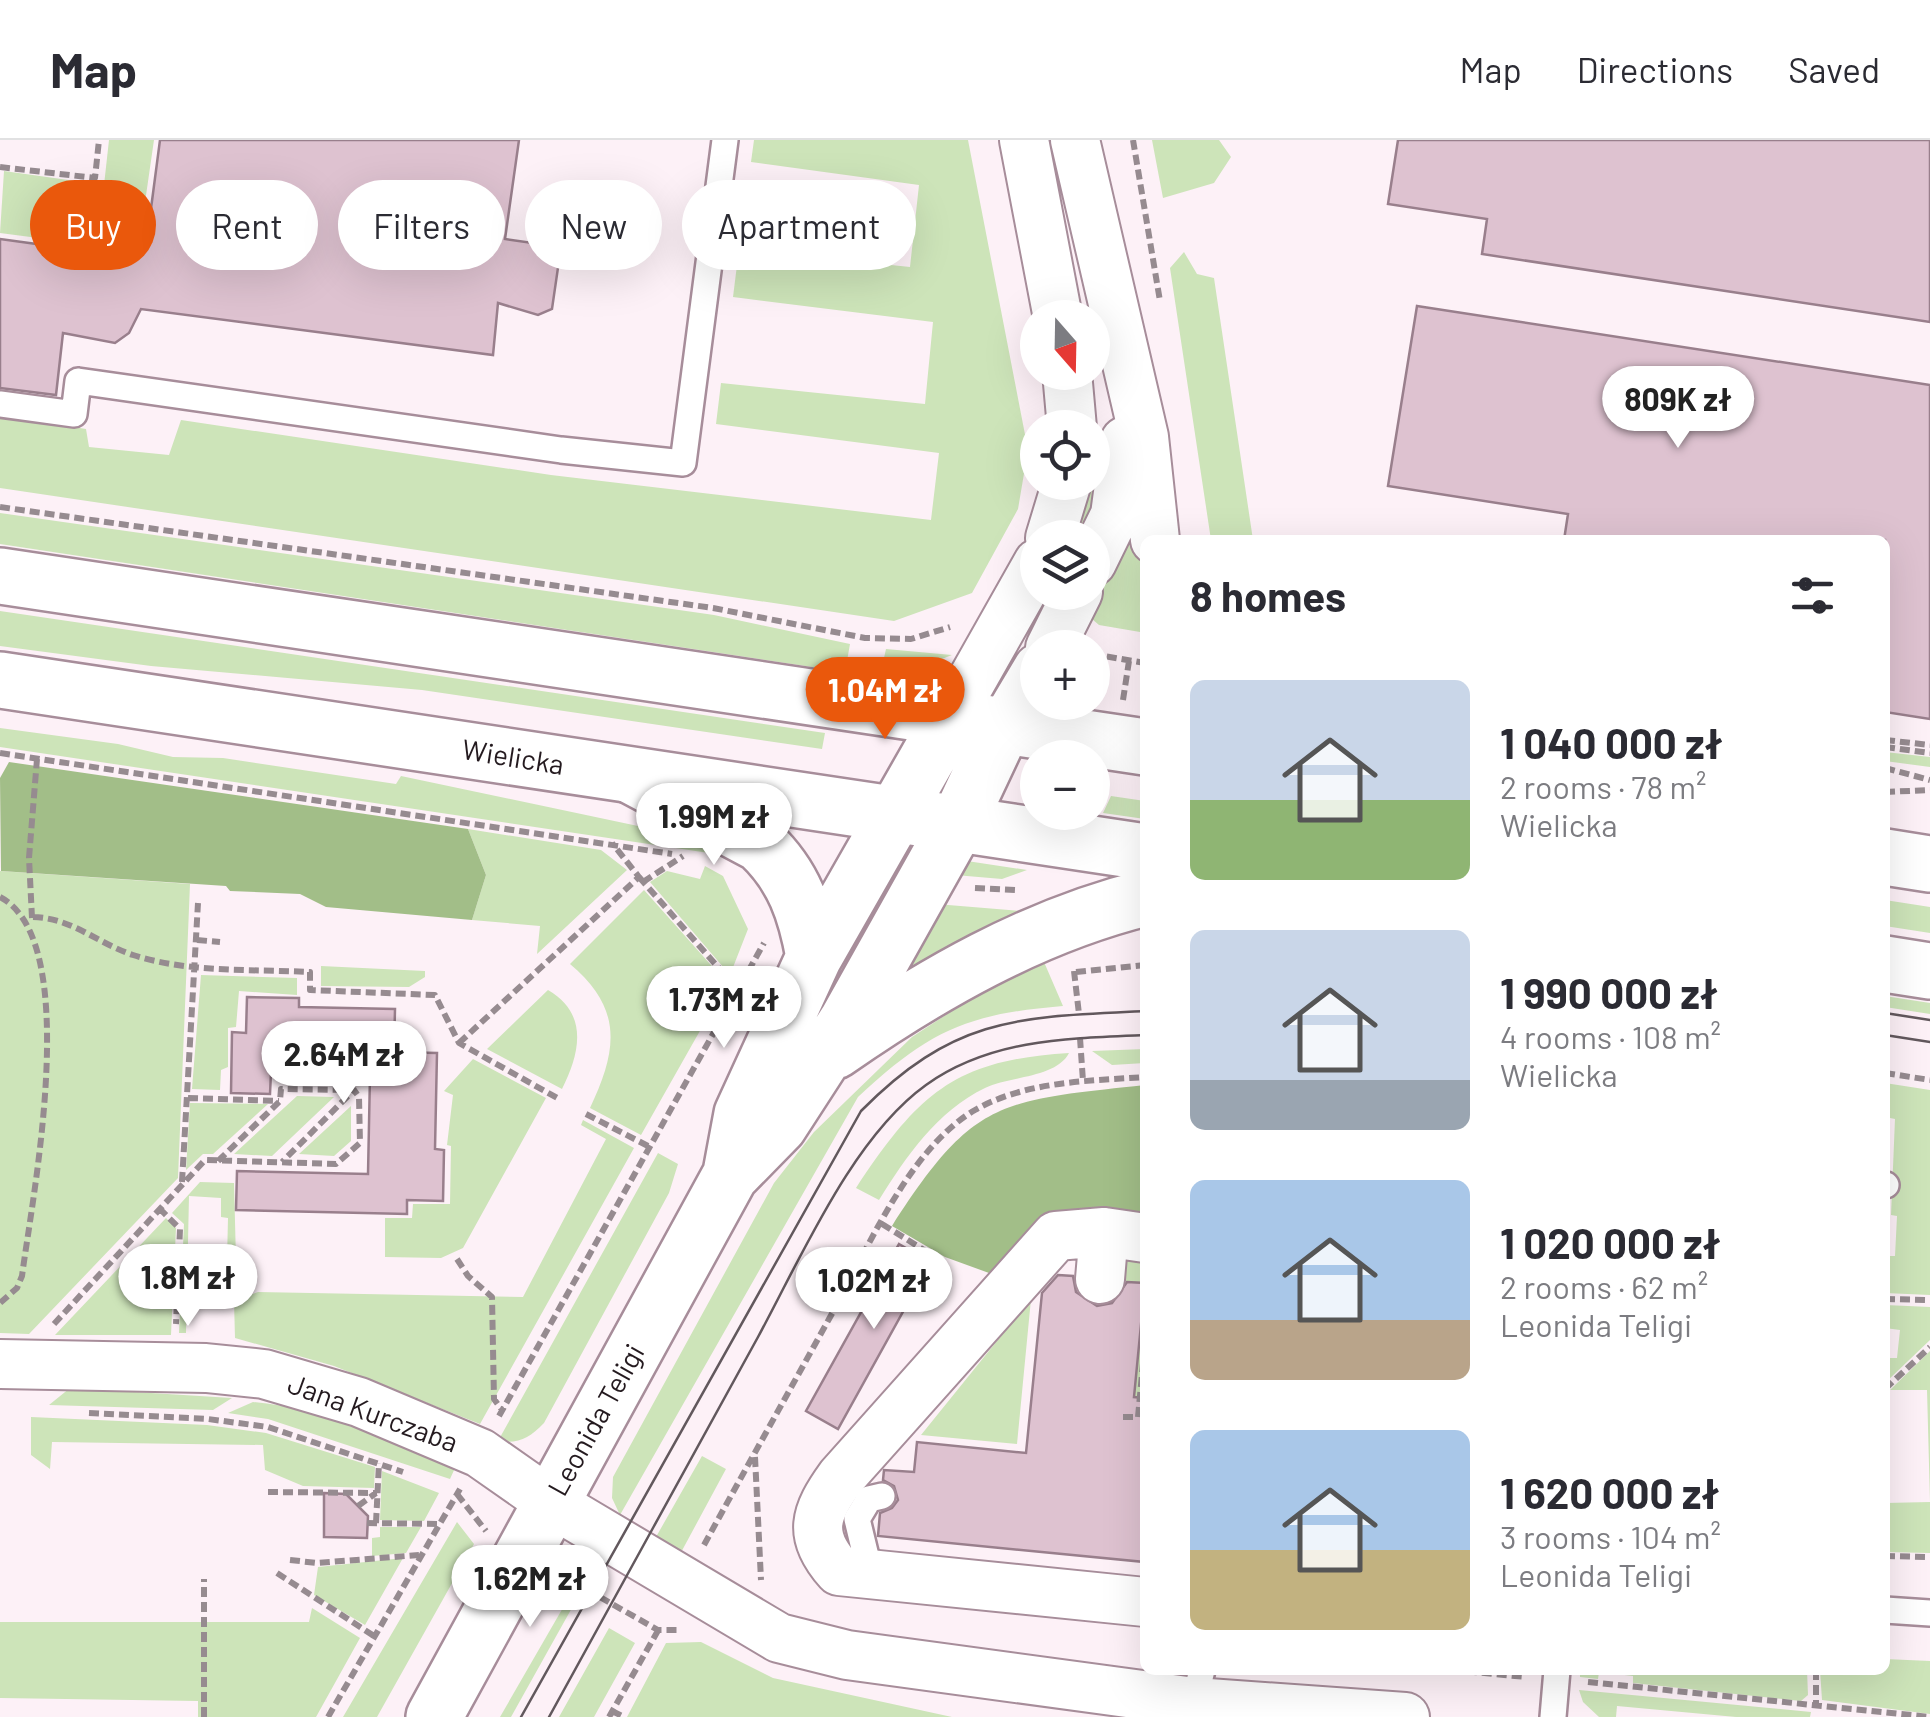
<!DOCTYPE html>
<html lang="en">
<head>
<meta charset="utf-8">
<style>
  body { margin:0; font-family:Barlow,sans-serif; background:#f2f2f3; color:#2b2b33; height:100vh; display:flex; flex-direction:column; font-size:38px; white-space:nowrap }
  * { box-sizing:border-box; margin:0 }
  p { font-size:32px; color:#7c7c81 }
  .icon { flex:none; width:55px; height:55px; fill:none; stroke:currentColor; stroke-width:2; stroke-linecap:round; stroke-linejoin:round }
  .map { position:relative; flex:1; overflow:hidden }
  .sheet { position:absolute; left:1140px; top:395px; width:750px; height:1140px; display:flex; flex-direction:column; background:#fff; border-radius:15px; box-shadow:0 10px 40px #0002 }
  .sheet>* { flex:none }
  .hud { position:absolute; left:30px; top:40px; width:950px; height:90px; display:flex; gap:20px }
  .needle { width:65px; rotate:160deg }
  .tools { position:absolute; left:1020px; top:160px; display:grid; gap:20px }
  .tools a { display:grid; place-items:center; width:90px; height:90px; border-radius:50%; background:#fff; box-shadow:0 10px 40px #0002; font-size:50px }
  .price { position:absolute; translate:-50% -85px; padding:0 22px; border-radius:35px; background:#fff; color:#222; font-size:32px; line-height:65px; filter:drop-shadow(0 2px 5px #0008) }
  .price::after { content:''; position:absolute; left:50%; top:60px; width:30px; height:22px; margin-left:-15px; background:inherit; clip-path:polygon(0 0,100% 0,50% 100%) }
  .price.current { background:#ea580c; color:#fff }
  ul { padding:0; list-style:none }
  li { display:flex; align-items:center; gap:30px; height:250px; padding:0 50px }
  li span { display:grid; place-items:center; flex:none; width:280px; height:200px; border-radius:15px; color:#555 }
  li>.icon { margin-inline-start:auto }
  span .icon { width:120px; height:120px; fill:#fffc; stroke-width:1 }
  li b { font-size:42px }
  h2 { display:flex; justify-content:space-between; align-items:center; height:120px; padding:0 50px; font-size:42px }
  .chip { padding:0 35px; border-radius:45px; background:#fff; box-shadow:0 10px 40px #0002; font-size:35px; line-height:90px }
  .chip.current { background:#ea580c; color:#fff }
  header { display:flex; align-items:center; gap:60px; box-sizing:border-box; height:140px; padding:0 50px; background:#fff; border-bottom:2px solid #e1e1e2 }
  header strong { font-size:48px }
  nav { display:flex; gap:55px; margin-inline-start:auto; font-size:35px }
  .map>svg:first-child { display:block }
  .green { fill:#cde4b9 }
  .forest { fill:#a2be88 }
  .building { fill:#dec2d0; stroke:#997f8c; stroke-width:2.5 }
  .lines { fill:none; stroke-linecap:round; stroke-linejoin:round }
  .lane-casing { stroke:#a78d9a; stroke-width:30 }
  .street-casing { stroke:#a78d9a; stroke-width:52 }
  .secondary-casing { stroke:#a78d9a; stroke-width:60 }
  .primary-casing { stroke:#a78d9a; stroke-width:60 }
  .path { stroke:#968b90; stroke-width:6; stroke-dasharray:10 5; stroke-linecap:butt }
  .lane { stroke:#fff; stroke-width:25 }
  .street { stroke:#fff; stroke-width:48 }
  .secondary { stroke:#fff; stroke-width:55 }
  .primary { stroke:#fff; stroke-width:55 }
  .tram { stroke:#62585d; stroke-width:2.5 }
  .labels { text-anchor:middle; stroke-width:10; stroke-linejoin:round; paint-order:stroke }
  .street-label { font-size:28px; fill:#241a1f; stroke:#fff }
</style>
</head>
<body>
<header>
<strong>Map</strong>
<nav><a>Map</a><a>Directions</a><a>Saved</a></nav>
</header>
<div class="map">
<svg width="1930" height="1577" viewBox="0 0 1930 1577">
  <rect width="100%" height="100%" fill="#fdf1f7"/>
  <!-- green -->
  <path class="green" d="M109 0H154L141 90 66 81 61 101 0 93 4 31 104 45Z
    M754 0H968L1028 310 1018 369 972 453 894 481 0 348V275L86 289 89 307 169 315 181 280 551 335 931 380 939 313 716 284 721 243 925 264 933 182 733 157 739 109 910 127 919 45 751 22Z
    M1152 0H1219L1231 17 1214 43 1163 58Z
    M1184 112 1197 134 1214 138 1253 400H1211L1170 128Z
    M1100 312 1091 397 1073 398 1088 343 1092 342 1093 316Z
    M0 373 714 475 850 504 845 532 0 404Z
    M1127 390 1136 391 1145 434V490L1140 492 1099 485 1085 473Z
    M0 471 825 593 822 609 422 550 151 526 0 506Z
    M886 509 952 515 904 534 880 536Z
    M0 588 118 604 173 617 223 618 396 644 401 636 723 704 729 716 0 607Z
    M1885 612 1930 617V627L1885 621Z
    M1111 656 1145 661V679L1103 673Z
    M468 689 601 710 627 730 537 814 540 786 472 780 486 735Z
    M967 721 1027 730 1002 739 955 735Z
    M705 726 723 736 748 789 730 835 650 742 667 731 700 739Z
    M0 731 190 744 178 1038 29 1194 0 1193Z
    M644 750 727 843 641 995 590 968C617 911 624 869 570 824Z
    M1885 760 1930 767V793L1885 786Z
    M936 764 1020 771 904 835Z
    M1044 822 1063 866C966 874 929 891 858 957L620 1375 612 1358 613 1337 774 1043 814 992 912 897 981 852Z
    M321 826 425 831V837L409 847 321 846Z
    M201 835 297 838V855L239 851 236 887 228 888V927L221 930 220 950 192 949Z
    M548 850C589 874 580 913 562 949L487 909Z
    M1885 856 1930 863V874L1885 867Z
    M1145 909V923L1112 925 1092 911Z
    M1069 913C1056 938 1010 936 985 948 937 971 906 1017 879 1060L856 1048C918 955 953 920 1069 913Z
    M473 919 546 958 463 1108 441 1118 385 1117V1078H412L413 1064H450L451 1006 447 1005 453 955 444 951Z
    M1885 943 1930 950V1155L1885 1153V1116H1895L1897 1076 1891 1075 1895 979 1885 977Z
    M297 956 334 957 272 1016 234 1014Z
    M190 963 268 964 213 1014H203L186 1030Z
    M351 966V1001L334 1016 299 1014Z
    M583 980 634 1008 480 1284 334 1226 235 1198 234 1161 258 1152 523 1157 606 999 581 985Z
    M658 1013 678 1024 669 1053 544 1283C529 1298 520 1304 498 1301Z
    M200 1042 234 1043 236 1120H227L228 1078 221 1077V1058L189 1056 186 1193H179L184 1084 172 1073Z
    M166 1078 176 1088 171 1195H55Z
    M1145 1112V1192H1140L1145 1143 1114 1140 1115 1122Z
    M1031 1159 1017 1304 921 1295Z
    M1885 1165 1930 1167V1200L1885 1243V1218H1897L1900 1190 1885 1188Z
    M1139 1204H1145V1258L1134 1257Z
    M1930 1211V1413L1885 1412V1363L1930 1362 1927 1250H1890Z
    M70 1248 232 1258 213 1270 49 1265Z
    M253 1262C322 1268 392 1300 455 1328L450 1339 268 1279 228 1273Z
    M31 1277 207 1285 266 1293 375 1327 374 1348 303 1346 265 1330 263 1305 52 1302 50 1329 31 1315Z
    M702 1316 726 1329 678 1418 652 1404Z
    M382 1331 439 1353 424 1381 380 1380Z
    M457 1382 474 1404 377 1577H343Z
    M380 1387H421L406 1413 372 1416V1398L380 1397Z
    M403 1418 365 1485 314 1455 318 1427Z
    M568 1459 573 1466 511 1577H500Z
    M312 1468 360 1498 316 1577H198V1561L0 1558V1482H309Z
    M609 1488 635 1503 594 1577H559Z
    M701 1502 773 1538 952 1577H627L666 1503Z
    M1885 1519 1930 1521V1574L1822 1560 1820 1530H1885Z
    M1580 1530H1807L1808 1555 1801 1561 1633 1543V1536L1599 1532 1598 1539 1580 1537Z
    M1579 1550 1811 1572 1810 1577H1736L1617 1566 1616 1577H1599L1583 1562Z"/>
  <!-- forest -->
  <path class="forest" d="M9 622 468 689 486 735 472 780 326 767 300 754 230 751 226 746 1 731 0 638Z
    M1145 945V1080L1000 1137 945 1117 892 1086C974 958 1000 961 1145 945Z"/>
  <!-- building -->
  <path class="building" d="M160 0H519L505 99 561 107 552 169 538 175 498 163 493 215 141 169 129 193 115 203 63 193 56 255 0 248V99L66 108 68 90 147 99Z
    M1398 0H1930V182L1482 114 1487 79 1388 64Z
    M1417 166 1930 245V579L1885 572V400H1564L1568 374 1388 346Z
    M247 857 299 858V867L395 869 394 912 437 913 435 1009 444 1010 443 1061 407 1060V1074L236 1070 237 1031 368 1034 370 935 271 932 270 954 231 953 232 892 246 893Z
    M899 1104 939 1127 941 1152 904 1170 838 1289 806 1271Z
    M1058 1135 1073 1136 1076 1152 1097 1166 1112 1163 1127 1142 1145 1143 1134 1257 1145 1258V1422L878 1396 880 1373 892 1368 898 1360 894 1346 883 1340 884 1330 914 1332 917 1302 1026 1313 1042 1153Z
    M324 1353 346 1354 368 1376 367 1398 324 1397Z"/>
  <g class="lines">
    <defs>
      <path id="lane" d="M0 264 74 274 78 241 561 310 683 323 725 0
        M1885 1045H1886
        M870 1433 857 1379 869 1359 882 1356
        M1885 1470 1930 1473
        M1194 1562 1202 1530
        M1553 1577 1557 1530"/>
      <path id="street" d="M1024 0 1058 178
        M1075 0 1144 297 1155 400
        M1067 232 1072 288
        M1050 398 1067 342
        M1092 422 1115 375 1125 301
        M1050 508 1078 452
        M951 577 1038 423
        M1004 585 1038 528
        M1104 1092 1056 1096 841 1337C815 1373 807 1395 839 1431L1145 1462
        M1100 1139 1104 1092 1145 1098
        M0 1224 206 1228 264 1234 359 1262 480 1313 550 1362 779 1498 847 1515 1194 1562 1405 1577"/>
      <path id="secondary" d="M632 636 760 704C794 736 806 772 814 817
        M835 911C930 845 1032 786 1145 758
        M731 1033 742 974 814 817 951 577
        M434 1577 730 1036 779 986 847 881 958 683 1004 585"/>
      <path id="primary" d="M0 436 1145 607
        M0 540 1145 712
        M1885 717 1930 724
        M1885 824 1930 831"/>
    </defs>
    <!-- lane casing -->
    <use href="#lane" class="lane-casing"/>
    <!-- street casing -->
    <use href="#street" class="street-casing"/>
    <!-- secondary casing -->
    <use href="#secondary" class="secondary-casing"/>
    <!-- primary casing -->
    <use href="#primary" class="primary-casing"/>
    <!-- path -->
    <path class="path" d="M1133 0 1160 161
      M0 27 95 38 99 0
      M0 367 713 468 865 498 911 499 950 487
      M1092 514 1145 523
      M1123 560 1129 521
      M1885 600 1930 605
      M1885 607 1930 613
      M0 613 672 714
      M1885 628 1930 640
      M1885 652 1930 650
      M639 737 738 850
      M643 742 683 716
      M975 748 1017 750
      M0 757C84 801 32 1058 22 1136L17 1148 0 1163
      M33 777C72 778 97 803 133 815 189 833 252 829 310 832V850L435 855 459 903 559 959
      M32 778 29 718 37 619
      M197 800 220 802
      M1074 831 1079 874
      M1076 832 1145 825
      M1080 898 1083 941
      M459 903 639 737 612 703
      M1885 933 1930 940
      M188 958 279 961
      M586 974 648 1006
      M218 1021 280 961 281 949 354 950 282 1022
      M182 1042 198 763
      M159 1068 180 1089 176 1184
      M882 1084 932 1115
      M457 1119 468 1136 492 1157 494 1259 502 1270
      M1885 1159 1930 1160
      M54 1184 205 1020 336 1024 360 1003 359 957 354 950
      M1885 1249 1930 1207
      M89 1273 208 1279 268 1287 403 1332
      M499 1276 764 803
      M1123 1277H1138L1145 1202
      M755 1317 761 1440
      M268 1352 377 1353
      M457 1354 486 1391
      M358 1366 376 1353
      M367 1383 439 1384
      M376 1383 379 1323
      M704 1405C745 1330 787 1255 829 1179 866 1113 908 1009 975 970 1026 941 1088 941 1145 937
      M1885 1416 1930 1417
      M290 1420 317 1423 419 1415
      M277 1433 374 1496
      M561 1435 658 1490H679
      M1452 1530 1526 1537
      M1816 1530V1565
      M1588 1542 1930 1577
      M612 1571 624 1577
      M204 1577V1439
      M328 1577 460 1349
      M609 1577 660 1487"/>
    <!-- lane -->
    <use href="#lane" class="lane"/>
    <!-- street -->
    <use href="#street" class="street"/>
    <!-- secondary -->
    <use href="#secondary" class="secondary"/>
    <!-- primary -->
    <use href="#primary" class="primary"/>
    <!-- tram -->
    <path class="tram" d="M1885 873 1930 880
      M1885 895 1930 902
      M521 1577 861 971C955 876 1019 877 1145 871
      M549 1577C619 1451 688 1323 758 1197 801 1118 852 998 926 945 990 899 1069 898 1145 895"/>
  </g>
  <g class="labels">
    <!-- street labels -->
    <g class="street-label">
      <text transform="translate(513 617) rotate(9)" y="10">Wielicka</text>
      <text transform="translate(373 1273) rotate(20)" y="10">Jana Kurczaba</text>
      <text transform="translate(596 1280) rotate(-61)" y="10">Leonida Teligi</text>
    </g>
  </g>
</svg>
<div class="tools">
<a><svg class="needle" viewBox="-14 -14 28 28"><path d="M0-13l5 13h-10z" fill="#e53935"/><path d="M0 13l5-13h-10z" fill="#7c7c81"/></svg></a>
<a><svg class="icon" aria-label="locate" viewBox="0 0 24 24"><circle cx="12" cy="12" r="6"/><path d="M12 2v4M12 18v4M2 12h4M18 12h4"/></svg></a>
<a><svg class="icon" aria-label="layers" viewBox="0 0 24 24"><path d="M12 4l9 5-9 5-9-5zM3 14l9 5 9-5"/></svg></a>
<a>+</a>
<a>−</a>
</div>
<b class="price" style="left:1678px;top:311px">809K zł</b>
<b class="price current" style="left:885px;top:602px">1.04M zł</b>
<b class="price" style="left:714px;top:728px">1.99M zł</b>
<b class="price" style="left:724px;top:911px">1.73M zł</b>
<b class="price" style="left:344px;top:966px">2.64M zł</b>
<b class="price" style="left:188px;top:1189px">1.8M zł</b>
<b class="price" style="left:874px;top:1192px">1.02M zł</b>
<b class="price" style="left:530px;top:1490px">1.62M zł</b>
<div class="hud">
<a class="chip current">Buy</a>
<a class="chip">Rent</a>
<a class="chip">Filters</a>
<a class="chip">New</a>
<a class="chip">Apartment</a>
</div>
<section class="sheet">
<h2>8 homes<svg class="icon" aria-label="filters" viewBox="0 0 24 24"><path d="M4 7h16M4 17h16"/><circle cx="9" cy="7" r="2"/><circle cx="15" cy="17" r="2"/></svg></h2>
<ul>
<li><span style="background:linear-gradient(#c9d6e8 60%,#8fb573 0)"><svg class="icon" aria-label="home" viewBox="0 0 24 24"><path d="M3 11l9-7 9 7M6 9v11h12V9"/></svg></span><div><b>1 040 000 zł</b><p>2 rooms · 78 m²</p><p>Wielicka</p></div></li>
<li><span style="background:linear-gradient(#c9d6e8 75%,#9aa5b1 0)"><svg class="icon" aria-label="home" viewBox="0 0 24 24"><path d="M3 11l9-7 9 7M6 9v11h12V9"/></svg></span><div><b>1 990 000 zł</b><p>4 rooms · 108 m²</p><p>Wielicka</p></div></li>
<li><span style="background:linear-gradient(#a9c7e8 70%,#b9a48a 0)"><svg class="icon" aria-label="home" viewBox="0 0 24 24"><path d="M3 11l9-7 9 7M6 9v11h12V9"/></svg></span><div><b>1 020 000 zł</b><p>2 rooms · 62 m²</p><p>Leonida Teligi</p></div></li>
<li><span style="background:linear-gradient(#a9c7e8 60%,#c2b280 0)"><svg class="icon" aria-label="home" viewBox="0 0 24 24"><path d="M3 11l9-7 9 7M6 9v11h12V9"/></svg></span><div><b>1 620 000 zł</b><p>3 rooms · 104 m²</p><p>Leonida Teligi</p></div></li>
</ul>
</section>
</div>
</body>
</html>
